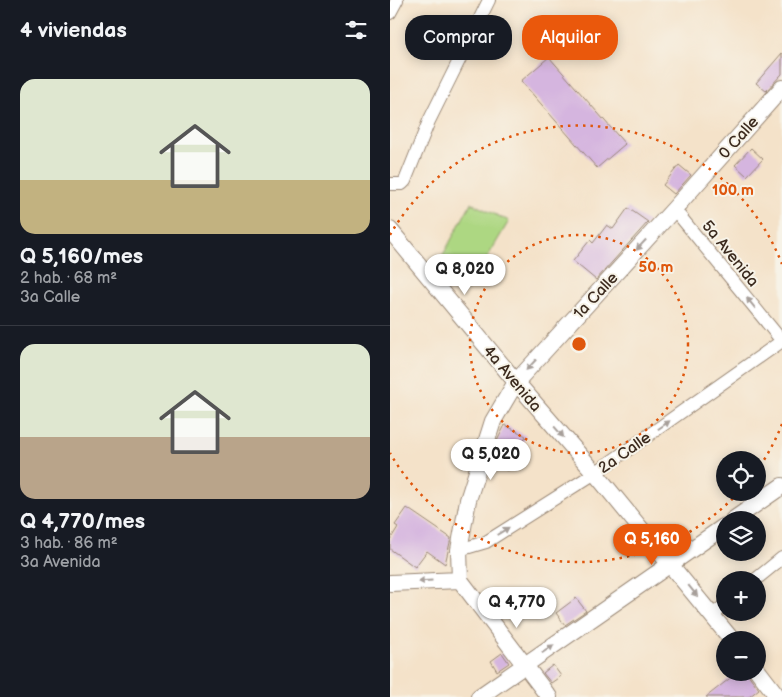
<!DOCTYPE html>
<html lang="es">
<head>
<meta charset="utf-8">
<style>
  body { margin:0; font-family:"Balsamiq Sans",sans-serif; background:#20242c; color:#f1f3f6; height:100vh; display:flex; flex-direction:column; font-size:19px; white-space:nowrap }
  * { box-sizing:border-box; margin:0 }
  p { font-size:16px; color:#9ea1a6 }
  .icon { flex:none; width:28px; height:28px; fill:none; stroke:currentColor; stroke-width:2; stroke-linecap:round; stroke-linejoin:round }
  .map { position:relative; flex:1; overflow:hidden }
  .drawer { display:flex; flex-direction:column; background:#171b24; width:390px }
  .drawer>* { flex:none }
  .guide { position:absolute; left:15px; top:15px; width:301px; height:45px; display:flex; gap:10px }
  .tools { position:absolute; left:326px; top:451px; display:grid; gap:10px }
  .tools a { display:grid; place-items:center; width:50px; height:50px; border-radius:50%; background:#171b24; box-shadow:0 2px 12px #0003; font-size:25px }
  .price { position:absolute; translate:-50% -42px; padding:0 11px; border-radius:18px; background:#fff; color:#222; font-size:16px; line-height:32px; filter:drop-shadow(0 1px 2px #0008) }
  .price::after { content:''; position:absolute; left:50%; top:30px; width:15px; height:11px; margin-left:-8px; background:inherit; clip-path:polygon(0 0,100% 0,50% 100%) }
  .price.on { background:#ea580c; color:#fff }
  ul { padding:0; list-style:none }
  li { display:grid; align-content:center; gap:10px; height:265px; padding:0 20px }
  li+li { border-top:1px solid #363941 }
  li span { display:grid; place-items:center; height:155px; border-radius:15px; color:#555 }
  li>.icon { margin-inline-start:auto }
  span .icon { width:90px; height:90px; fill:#fffc; stroke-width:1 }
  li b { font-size:21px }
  h2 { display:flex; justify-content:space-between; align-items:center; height:60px; padding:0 20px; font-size:21px }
  .tag { padding:0 18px; border-radius:20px; background:#171b24; box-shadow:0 2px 12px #0003; font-size:18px; line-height:45px }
  .tag.on { background:#ea580c; color:#fff }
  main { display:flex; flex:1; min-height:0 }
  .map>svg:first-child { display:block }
  .green { fill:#add782; stroke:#748050 }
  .building { fill:#d5b5df }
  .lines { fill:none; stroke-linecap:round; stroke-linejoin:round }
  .minor-casing { stroke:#988674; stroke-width:14 }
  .tertiary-casing { stroke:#988674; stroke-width:18 }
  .minor { stroke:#fff; stroke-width:12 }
  .tertiary { stroke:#fff; stroke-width:16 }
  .oneway { fill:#a79f9a }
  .ring { fill:none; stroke:#df570d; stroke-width:2.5; stroke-dasharray:2.5 5 }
  .labels { text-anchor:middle; stroke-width:4; stroke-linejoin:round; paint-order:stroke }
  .street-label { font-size:16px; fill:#3b2a1e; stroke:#f7f3e8 }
  .centre { fill:#df570d; stroke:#f7f3e8; stroke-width:2.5 }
  .ring-label { font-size:15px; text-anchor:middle; font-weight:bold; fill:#df570d; stroke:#f7f3e8; stroke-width:4; stroke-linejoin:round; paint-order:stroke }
</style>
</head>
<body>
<main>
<section class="drawer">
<h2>4 viviendas<svg class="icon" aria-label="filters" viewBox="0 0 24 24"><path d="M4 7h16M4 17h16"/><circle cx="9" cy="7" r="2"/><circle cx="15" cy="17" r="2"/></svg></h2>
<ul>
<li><span style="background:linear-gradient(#dfe7d0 65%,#c2b280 0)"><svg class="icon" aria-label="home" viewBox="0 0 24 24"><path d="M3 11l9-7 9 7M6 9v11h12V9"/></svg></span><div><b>Q 5,160/mes</b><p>2 hab. · 68 m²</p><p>3a Calle</p></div></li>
<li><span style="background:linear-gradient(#dfe7d0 60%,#b9a48a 0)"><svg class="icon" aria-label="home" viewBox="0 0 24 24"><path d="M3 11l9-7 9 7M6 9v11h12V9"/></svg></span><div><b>Q 4,770/mes</b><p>3 hab. · 86 m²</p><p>3a Avenida</p></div></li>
</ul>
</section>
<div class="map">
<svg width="392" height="697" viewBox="0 0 392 697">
  <rect width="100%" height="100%" fill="#f7f3e8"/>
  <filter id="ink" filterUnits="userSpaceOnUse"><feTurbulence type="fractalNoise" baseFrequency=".02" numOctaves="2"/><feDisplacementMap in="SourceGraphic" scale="10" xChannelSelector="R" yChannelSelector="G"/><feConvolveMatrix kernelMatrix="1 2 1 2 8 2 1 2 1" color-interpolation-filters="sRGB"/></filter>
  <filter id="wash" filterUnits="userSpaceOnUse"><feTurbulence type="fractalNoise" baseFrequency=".0096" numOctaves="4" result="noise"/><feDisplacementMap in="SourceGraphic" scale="20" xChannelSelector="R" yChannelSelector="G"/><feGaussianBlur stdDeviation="1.12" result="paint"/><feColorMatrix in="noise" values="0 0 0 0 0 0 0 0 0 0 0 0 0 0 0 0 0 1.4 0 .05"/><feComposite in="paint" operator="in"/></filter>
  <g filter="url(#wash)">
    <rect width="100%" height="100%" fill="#f4e2c9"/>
    <!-- green -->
    <path class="green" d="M81 203 119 221 78 290 61 283 47 266Z"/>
    <g id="blocks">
      <!-- building -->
      <path class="building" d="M392 53V74L376 91 366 83Z
        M159 57 235 144 207 168 131 81Z
        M361 148 373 159 357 176 345 165Z
        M289 165 301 175 284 194 273 185Z
        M238 208 258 222 206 280 183 261 200 240 203 243 217 225 223 229Z
        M115 425 136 436 118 471 103 464 110 451 105 449 108 439Z
        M17 508 61 538 55 564 37 551 25 567 0 549V540L8 527 5 525Z
        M186 598 196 611 175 625 166 613Z
        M112 653 119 663 107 671 101 661Z
        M163 665 171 676 161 683 153 673Z
        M348 672H358L360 677 369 689 359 697H316Z"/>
    </g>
  </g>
  <g filter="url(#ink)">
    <use href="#blocks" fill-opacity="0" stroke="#988674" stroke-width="1"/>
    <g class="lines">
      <defs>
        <path id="minor" d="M0 13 7 0
          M0 184H12L15 181 39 121 99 0
          M284 209 392 341
          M69 550 96 542 205 473 392 341
          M365 580 392 558
          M322 615 335 605"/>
        <path id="tertiary" d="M0 230 126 382 205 473 342 640
          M343 520 392 486
          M70 580 69 550 78 500 103 421 126 382 284 209 392 88
          M70 580 159 697
          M0 583 70 580
          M368 671 388 697
          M89 697 335 526"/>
      </defs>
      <!-- minor casing -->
      <use href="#minor" class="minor-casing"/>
      <!-- tertiary casing -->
      <use href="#tertiary" class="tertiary-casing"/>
      <!-- minor -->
      <use href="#minor" class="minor"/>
      <!-- tertiary -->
      <use href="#tertiary" class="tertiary"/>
    </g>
    <!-- one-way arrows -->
    <defs><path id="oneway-solid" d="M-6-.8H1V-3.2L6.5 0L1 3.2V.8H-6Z" transform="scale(1.25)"/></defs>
    <g class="oneway">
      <use href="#oneway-solid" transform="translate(251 245) rotate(133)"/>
      <use href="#oneway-solid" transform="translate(361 303) rotate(-129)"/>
      <use href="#oneway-solid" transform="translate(141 365) rotate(133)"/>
      <use href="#oneway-solid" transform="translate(274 425) rotate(-35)"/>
      <use href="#oneway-solid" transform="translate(169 432) rotate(49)"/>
      <use href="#oneway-solid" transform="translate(113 531) rotate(-32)"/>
      <use href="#oneway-solid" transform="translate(35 581) rotate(177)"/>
      <use href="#oneway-solid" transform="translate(303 591) rotate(51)"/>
      <use href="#oneway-solid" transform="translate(158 649) rotate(-35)"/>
    </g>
  </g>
  <!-- distance rings -->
  <g class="ring">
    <circle cx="189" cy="344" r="109"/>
    <path d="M392 424A218 218 0 0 1 368 469M348 493A218 218 0 0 1 0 453M0 235A218 218 0 0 1 392 264"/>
  </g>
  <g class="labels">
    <!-- street labels -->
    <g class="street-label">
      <text transform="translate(348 137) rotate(-48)" y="6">0 Calle</text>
      <text transform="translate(341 253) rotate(51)" y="6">5a Avenida</text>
      <text transform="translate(205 295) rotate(-47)" y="6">1a Calle</text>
      <text transform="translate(123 378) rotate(50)" y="6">4a Avenida</text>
      <text transform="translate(234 452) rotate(-35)" y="6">2a Calle</text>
    </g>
  </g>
  <circle cx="189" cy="344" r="8" class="centre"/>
  <g class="ring-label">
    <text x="343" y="195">100 m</text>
    <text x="266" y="272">50 m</text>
  </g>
</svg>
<div class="tools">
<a><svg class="icon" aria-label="locate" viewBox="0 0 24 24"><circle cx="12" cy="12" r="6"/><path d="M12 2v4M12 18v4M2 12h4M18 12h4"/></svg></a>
<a><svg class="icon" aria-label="layers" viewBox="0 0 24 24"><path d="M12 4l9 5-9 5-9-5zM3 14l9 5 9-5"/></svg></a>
<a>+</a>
<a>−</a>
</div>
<b class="price" style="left:75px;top:296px">Q 8,020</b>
<b class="price" style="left:101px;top:481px">Q 5,020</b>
<b class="price on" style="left:262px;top:566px">Q 5,160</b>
<b class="price" style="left:127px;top:629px">Q 4,770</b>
<div class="guide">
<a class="tag">Comprar</a>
<a class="tag on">Alquilar</a>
</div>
</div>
</main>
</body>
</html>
